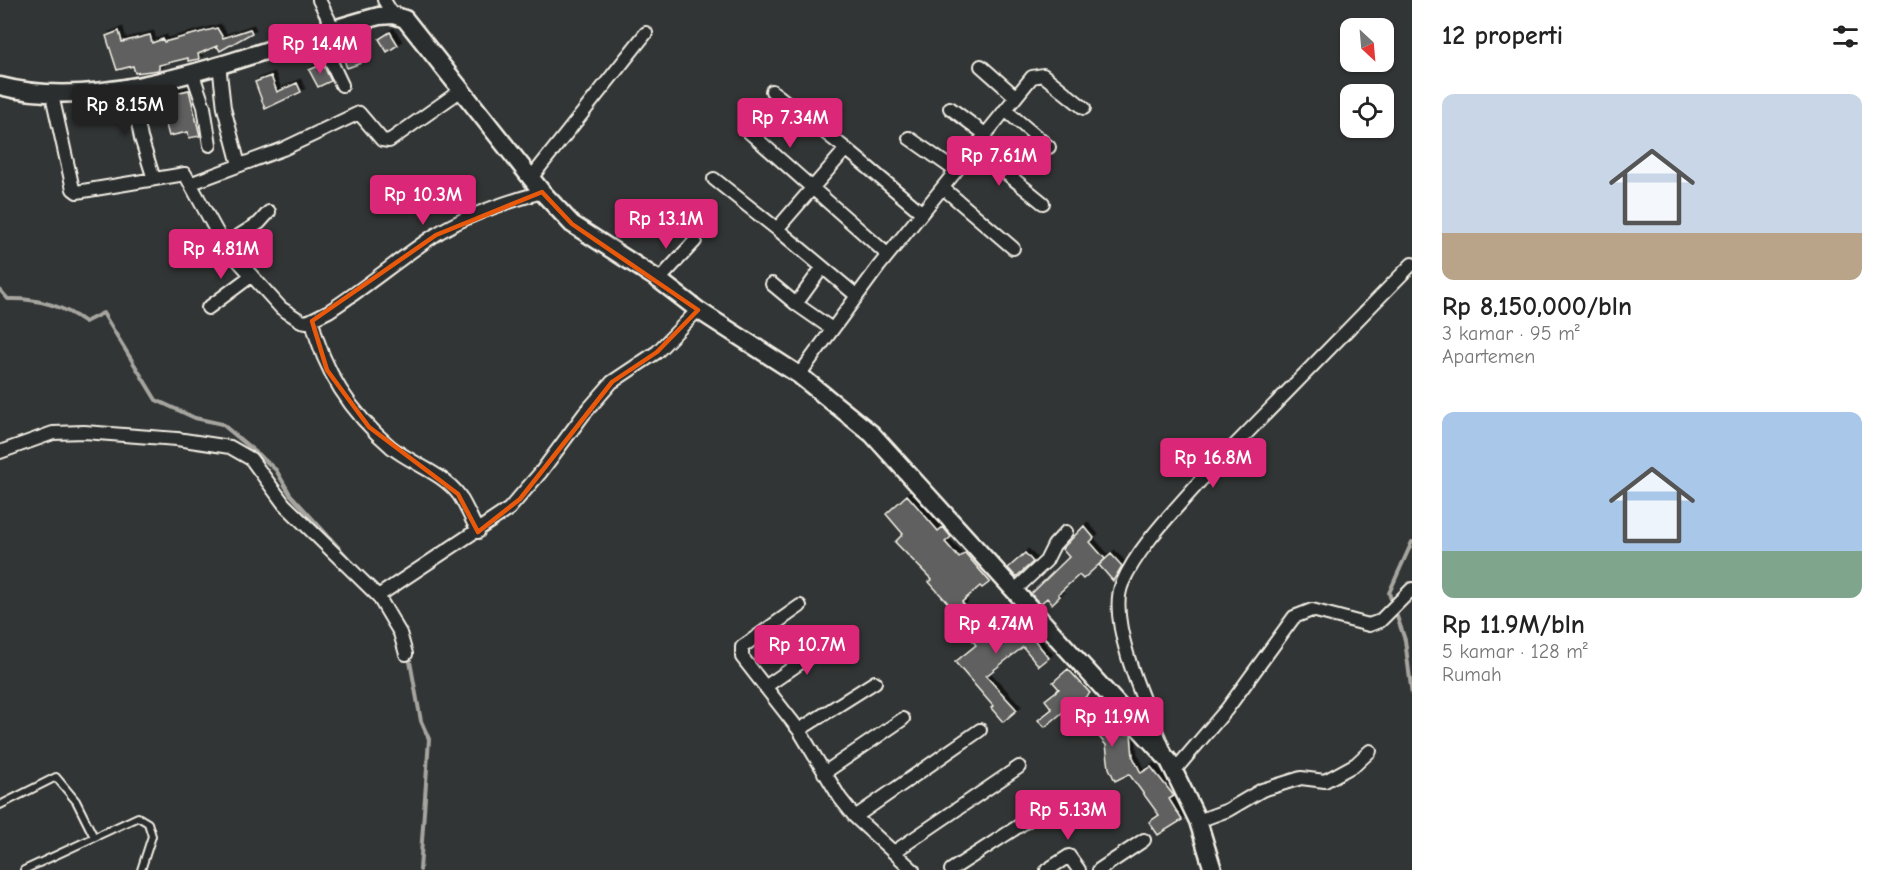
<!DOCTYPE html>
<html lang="id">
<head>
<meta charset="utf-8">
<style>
  body { margin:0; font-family:"Comic Neue",sans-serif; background:#f6f6f6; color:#222; height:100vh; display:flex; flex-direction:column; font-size:22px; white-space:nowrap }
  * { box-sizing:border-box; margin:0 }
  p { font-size:20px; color:#767676 }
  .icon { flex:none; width:33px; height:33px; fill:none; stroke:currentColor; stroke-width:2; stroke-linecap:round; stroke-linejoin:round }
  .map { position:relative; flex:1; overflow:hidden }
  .drawer { display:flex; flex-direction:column; background:#fff; width:480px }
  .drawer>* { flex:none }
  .needle { width:39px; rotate:154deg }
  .tools { position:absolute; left:1340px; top:18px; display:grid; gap:12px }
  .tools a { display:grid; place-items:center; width:54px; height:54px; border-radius:12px; background:#fff; box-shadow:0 2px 4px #0004; font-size:30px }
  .price { position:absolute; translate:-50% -51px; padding:0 14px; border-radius:6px; background:#db2777; color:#fff; font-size:20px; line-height:39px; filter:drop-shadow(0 2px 3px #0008) }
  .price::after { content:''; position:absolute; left:50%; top:36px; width:18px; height:14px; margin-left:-9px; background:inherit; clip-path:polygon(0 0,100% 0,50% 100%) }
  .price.active { background:#222; color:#fff }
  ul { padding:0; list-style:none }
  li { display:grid; align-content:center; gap:12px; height:318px; padding:0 30px }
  li span { display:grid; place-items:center; height:186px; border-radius:12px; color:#555 }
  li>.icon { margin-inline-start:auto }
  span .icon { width:108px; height:108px; fill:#fffc; stroke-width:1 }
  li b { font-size:26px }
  h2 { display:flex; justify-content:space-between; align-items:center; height:72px; padding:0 30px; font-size:26px }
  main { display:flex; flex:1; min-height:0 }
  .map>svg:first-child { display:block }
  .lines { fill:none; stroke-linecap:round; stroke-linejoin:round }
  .stream { stroke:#a6a5a0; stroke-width:4 }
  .building { fill:#5f605f; stroke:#f4f1e8; stroke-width:1.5; filter:url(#shadow) }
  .service-casing { stroke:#f4f1e8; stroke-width:10 }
  .minor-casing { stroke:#f4f1e8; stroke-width:16 }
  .tertiary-casing { stroke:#f4f1e8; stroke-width:21 }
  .service { stroke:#2a2d2e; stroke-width:6 }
  .minor { stroke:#2a2d2e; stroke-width:12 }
  .tertiary { stroke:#2a2d2e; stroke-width:16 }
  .marked { fill:none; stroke:#e8590c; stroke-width:4.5; stroke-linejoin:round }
</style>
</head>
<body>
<main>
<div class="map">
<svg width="1412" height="870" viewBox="0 0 1412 870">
  <defs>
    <filter id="shadow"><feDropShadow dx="3.5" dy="-3.5" stdDeviation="0" flood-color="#0009"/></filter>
  </defs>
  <rect width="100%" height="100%" fill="#323535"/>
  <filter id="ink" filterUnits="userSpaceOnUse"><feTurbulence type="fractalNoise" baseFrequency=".0167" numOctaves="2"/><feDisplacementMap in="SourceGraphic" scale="12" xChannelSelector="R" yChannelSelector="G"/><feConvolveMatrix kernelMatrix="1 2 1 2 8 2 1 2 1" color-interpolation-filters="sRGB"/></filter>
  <g filter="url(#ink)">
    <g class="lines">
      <!-- stream -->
      <path class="stream" d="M0 290 8 299C37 298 62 305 85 322L103 313 156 400 195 418 222 424 259 455 276 470 290 494 349 559
        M1412 542 1389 593 1405 640 1412 695
        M409 656 421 721 429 739 420 870"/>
    </g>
    <!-- building -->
    <path class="building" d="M217 28 223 38 250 29 252 33 220 51 217 46 198 54 199 59 188 61V58L159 65V70L135 73 133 66 117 70 106 36 119 31 122 42 150 35 152 43 163 39 164 42Z
      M390 32 398 45 387 52 379 39Z
      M354 47 361 63 347 68 341 52Z
      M323 64 331 81 318 87 309 70Z
      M271 76 277 92 297 83 301 92 265 109 255 82Z
      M170 89 171 94 189 90 200 136 189 138 188 132 169 136 162 111 146 114 144 99 159 97V92Z
      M907 495 938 531 943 527 951 537 945 542 959 558 965 553 990 582 982 588 980 586 962 602 964 605 956 612 929 582 932 580 895 542 903 534 886 514Z
      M1084 526 1094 538 1090 542 1105 559 1083 579 1079 575 1058 594 1060 596 1052 604 1047 598 1040 604 1031 594 1069 557 1062 549Z
      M1025 553 1033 562 1016 577 1008 568Z
      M1111 554 1122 566 1113 581 1099 565Z
      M982 611 994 626 1011 611 1049 658 1039 666 1023 647 986 676 1017 710 1003 722 991 708 993 706 955 662 976 645 961 624Z
      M1068 669 1090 693 1082 700 1101 724 1108 719 1121 734H1131L1133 757 1141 773 1151 767 1174 796 1169 799 1182 820 1158 835 1149 822 1159 815 1129 774 1115 781 1109 768 1106 745 1090 726 1081 734 1063 712 1045 727 1038 720 1052 709 1045 700 1059 689 1053 682Z"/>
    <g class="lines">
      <defs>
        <path id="service" d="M0 805 56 777 76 801 94 837
          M24 870 138 817 148 823 152 836 141 870"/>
        <path id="minor" d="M319 0 333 28
          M384 0 393 15
          M318 34 342 85
          M219 64 224 108 239 165
          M981 66 1016 97
          M192 72 204 107 210 145
          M130 85 141 138 154 179
          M772 91 846 149
          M52 95 73 189 77 192 185 174 224 245 281 308 301 321 307 322 329 311C366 287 399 259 435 235 466 215 506 202 542 192
          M950 108 985 134
          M1005 110 1049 147
          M749 132 888 255
          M909 138 956 171
          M974 147 1043 203
          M531 178 646 33
          M714 179 777 229
          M192 183 283 149 359 113 382 140 389 141 460 91
          M943 188 1013 248
          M224 245 259 223 269 212
          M822 268 796 304 832 329
          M659 280 695 241
          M772 284 796 304
          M857 296 777 229 846 149 921 212
          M208 308 251 276
          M312 321C324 372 351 413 391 447 412 464 443 473 459 495 466 506 472 520 478 532
          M799 375 879 266 1032 77 1043 75 1084 108
          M0 452 53 433 84 432 177 439 230 447 251 459 284 504 378 596 509 509 541 472 584 414 612 382 657 352 698 310
          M1015 590 1046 561 1054 545 1066 532
          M378 596 400 633 406 654
          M800 606 742 647V657L799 730 840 798 855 817 913 870
          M765 687 833 640
          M799 730 875 682
          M1165 752C1149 713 1106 623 1122 584 1137 548 1175 510 1200 481L1412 264
          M1175 770 1227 709 1294 617 1312 610 1369 625 1380 621 1412 589
          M824 773 903 719
          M855 817 980 730
          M1198 821 1228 810 1262 790 1301 778 1325 781 1356 764 1370 751
          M894 852 1019 767
          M951 870 1042 811
          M1047 870 1069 856 1079 870
          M1099 870 1144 840"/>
        <path id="tertiary" d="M0 86C117 117 265 45 379 16L393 15 405 19 542 192 572 224 659 280 698 310 799 375 872 434 1169 761 1198 821 1213 870"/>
      </defs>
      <!-- service casing -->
      <use href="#service" class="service-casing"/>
      <!-- minor casing -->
      <use href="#minor" class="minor-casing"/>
      <!-- tertiary casing -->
      <use href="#tertiary" class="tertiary-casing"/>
      <!-- service -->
      <use href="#service" class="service"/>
      <!-- minor -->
      <use href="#minor" class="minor"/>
      <!-- tertiary -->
      <use href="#tertiary" class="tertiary"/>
    </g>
  </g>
  <!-- marked area -->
  <path class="marked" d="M542 192 572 224 698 310 657 352 612 382 520 499 478 532 458 494 369 427 327 370 312 321 436 235Z"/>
</svg>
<div class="tools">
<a><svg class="needle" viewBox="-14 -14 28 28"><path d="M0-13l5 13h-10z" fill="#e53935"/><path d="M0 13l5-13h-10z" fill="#767676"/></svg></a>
<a><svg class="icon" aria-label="locate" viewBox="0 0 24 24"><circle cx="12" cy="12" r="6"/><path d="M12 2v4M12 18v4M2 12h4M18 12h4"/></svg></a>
</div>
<b class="price" style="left:320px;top:75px">Rp 14.4M</b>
<b class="price active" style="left:125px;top:136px">Rp 8.15M</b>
<b class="price" style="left:790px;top:149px">Rp 7.34M</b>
<b class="price" style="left:999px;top:187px">Rp 7.61M</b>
<b class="price" style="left:423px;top:226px">Rp 10.3M</b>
<b class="price" style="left:666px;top:250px">Rp 13.1M</b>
<b class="price" style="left:221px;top:280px">Rp 4.81M</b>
<b class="price" style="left:1213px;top:489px">Rp 16.8M</b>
<b class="price" style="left:996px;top:655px">Rp 4.74M</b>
<b class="price" style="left:807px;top:676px">Rp 10.7M</b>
<b class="price" style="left:1112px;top:748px">Rp 11.9M</b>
<b class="price" style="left:1068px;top:841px">Rp 5.13M</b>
</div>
<section class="drawer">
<h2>12 properti<svg class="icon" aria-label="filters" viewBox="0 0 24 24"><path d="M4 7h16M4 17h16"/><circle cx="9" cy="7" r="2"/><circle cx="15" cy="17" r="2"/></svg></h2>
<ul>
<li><span style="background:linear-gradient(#c9d6e8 75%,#b9a48a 0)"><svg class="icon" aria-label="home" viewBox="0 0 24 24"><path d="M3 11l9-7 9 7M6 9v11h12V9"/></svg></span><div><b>Rp 8,150,000/bln</b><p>3 kamar · 95 m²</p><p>Apartemen</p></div></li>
<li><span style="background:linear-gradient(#a9c7e8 75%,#7fa58c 0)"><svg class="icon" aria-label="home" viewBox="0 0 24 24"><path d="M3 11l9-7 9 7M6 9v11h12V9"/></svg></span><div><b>Rp 11.9M/bln</b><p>5 kamar · 128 m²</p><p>Rumah</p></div></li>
</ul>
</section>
</main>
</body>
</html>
